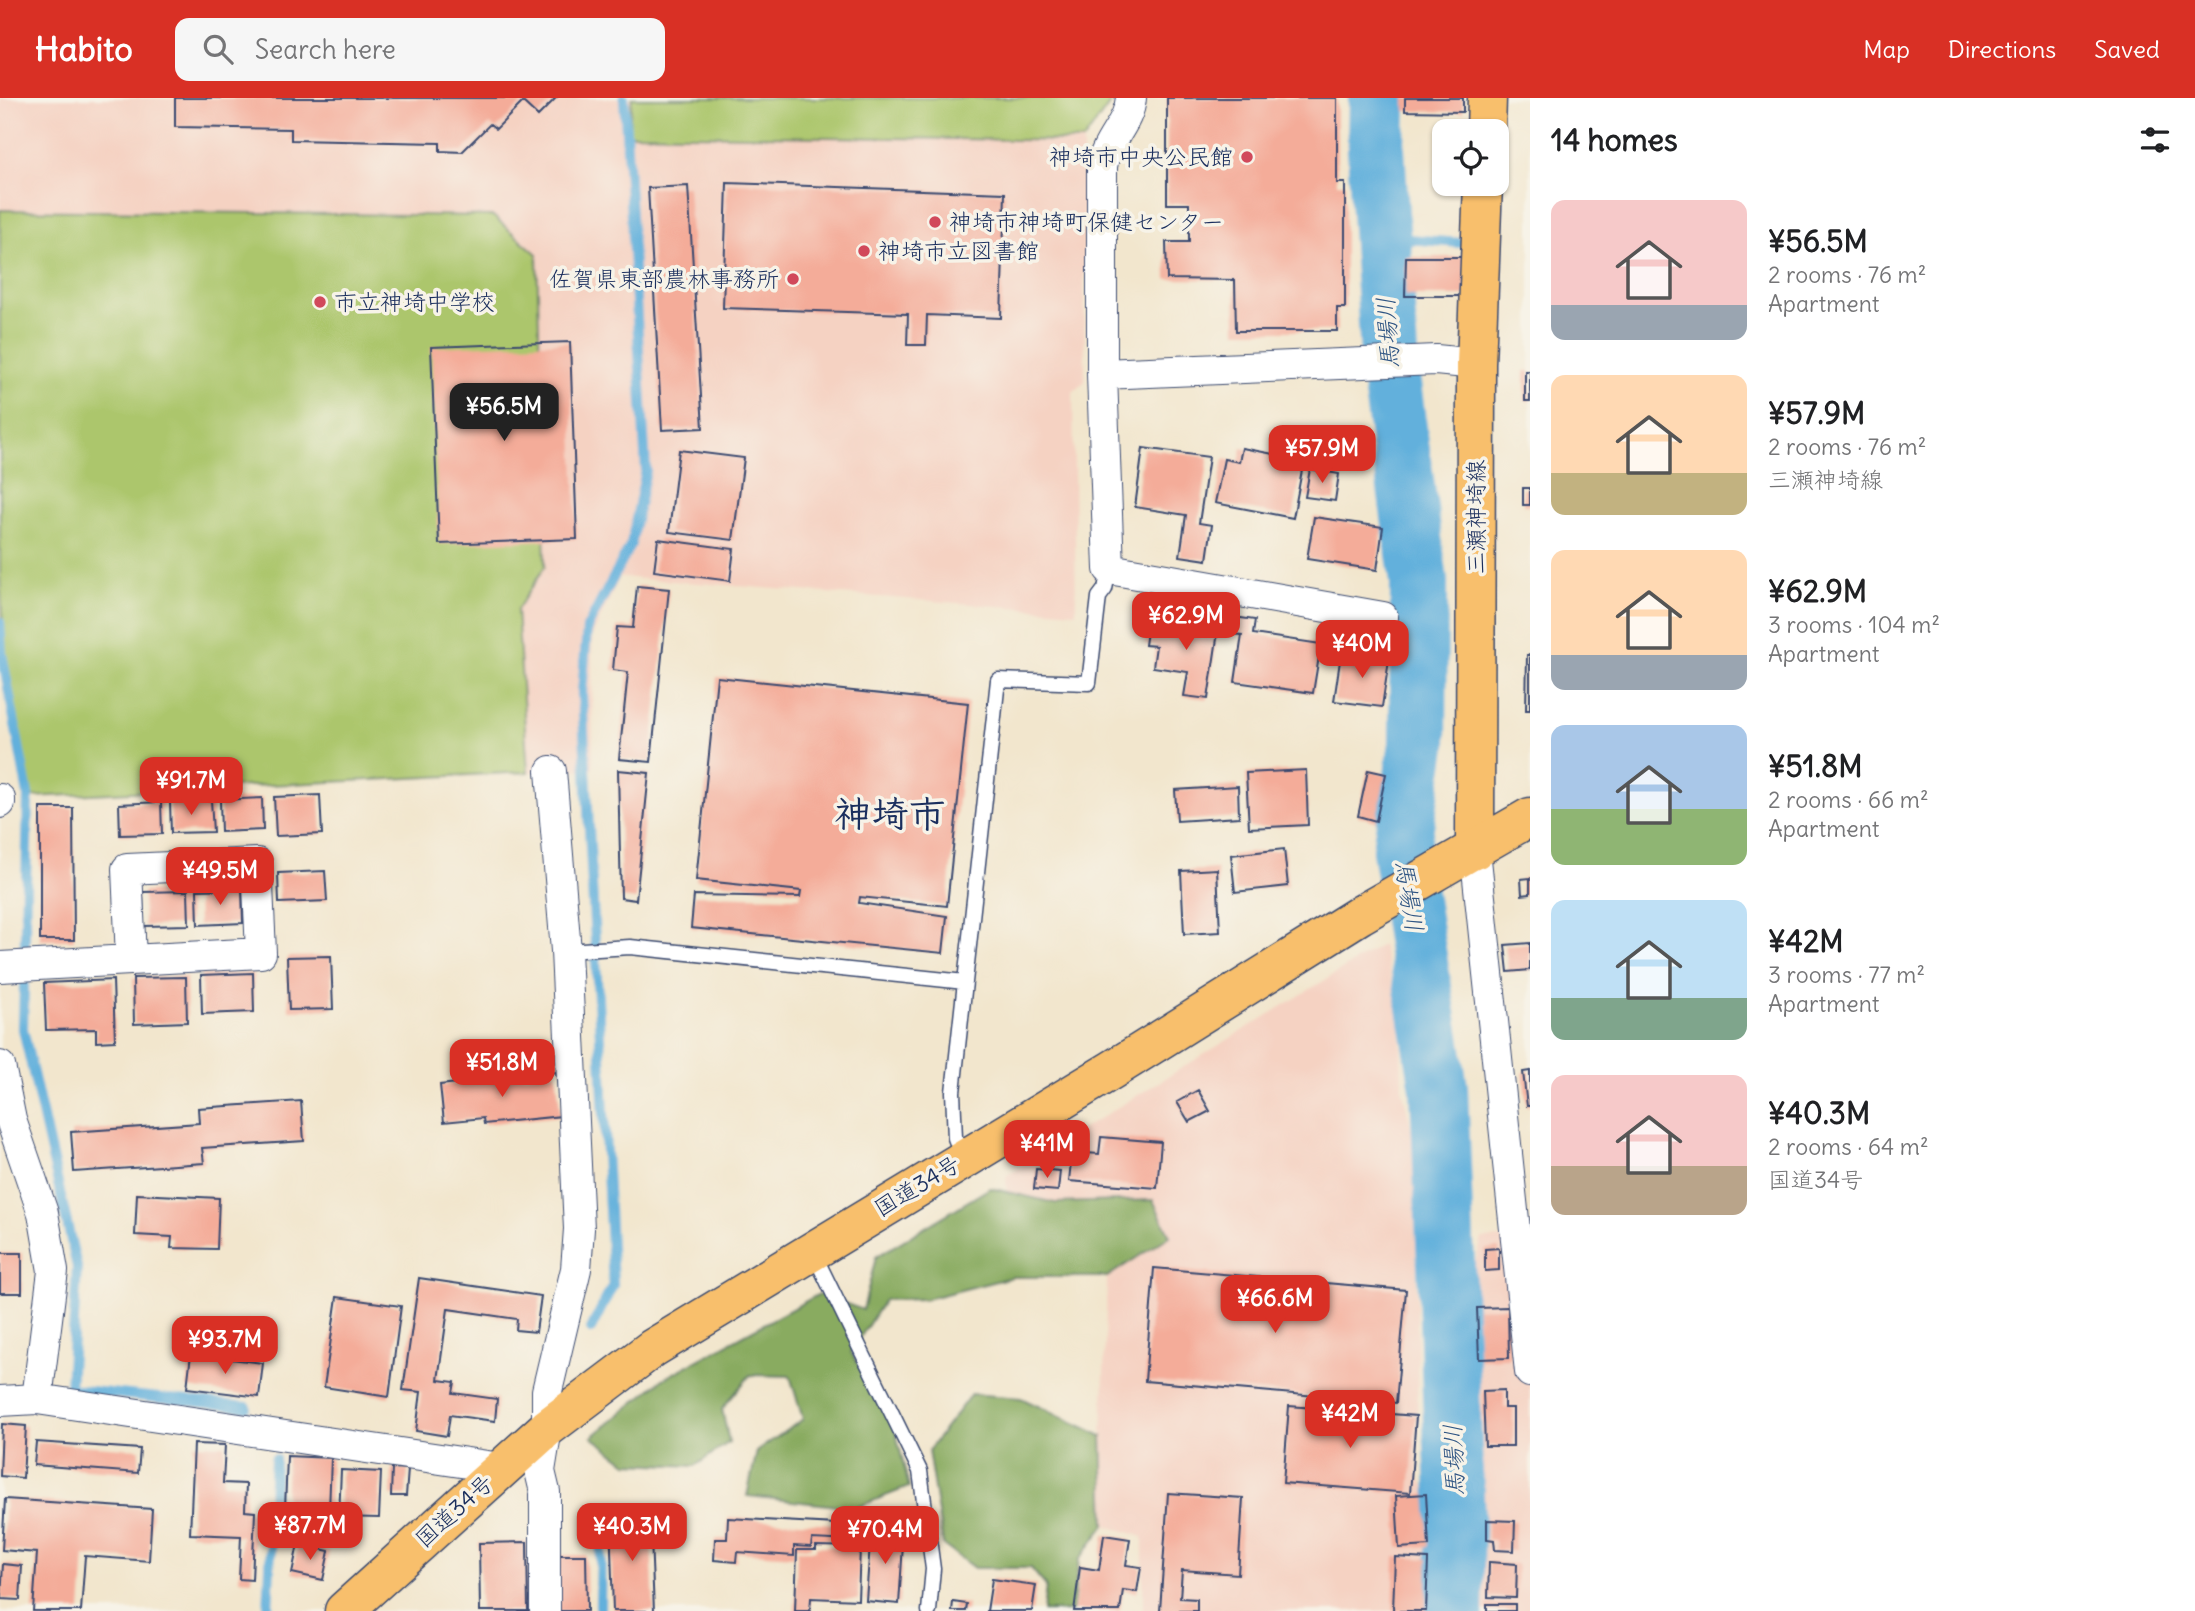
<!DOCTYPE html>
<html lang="en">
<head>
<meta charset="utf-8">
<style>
  body { margin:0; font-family:Delius,"Klee One",sans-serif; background:#f6f6f6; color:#202124; height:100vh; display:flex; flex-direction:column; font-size:26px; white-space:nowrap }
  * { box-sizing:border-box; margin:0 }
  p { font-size:23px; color:#757577 }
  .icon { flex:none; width:38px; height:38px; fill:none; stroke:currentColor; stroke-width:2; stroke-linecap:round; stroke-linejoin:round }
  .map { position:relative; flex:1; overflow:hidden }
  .drawer { display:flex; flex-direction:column; background:#fff; width:665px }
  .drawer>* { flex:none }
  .buttons { position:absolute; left:1432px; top:21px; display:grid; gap:14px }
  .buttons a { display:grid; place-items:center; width:77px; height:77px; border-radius:14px; background:#fff; box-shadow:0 2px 5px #0004; font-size:35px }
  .price { position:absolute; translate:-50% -60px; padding:0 16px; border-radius:14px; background:#d93025; color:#fff; font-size:23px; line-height:46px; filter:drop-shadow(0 2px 4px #0008) }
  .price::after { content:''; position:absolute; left:50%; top:42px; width:21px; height:16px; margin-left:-10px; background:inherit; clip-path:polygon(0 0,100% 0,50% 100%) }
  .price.on { background:#222; color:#fff }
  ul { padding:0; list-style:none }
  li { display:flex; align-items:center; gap:21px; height:175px; padding:0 21px }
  li span { display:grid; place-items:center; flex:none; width:196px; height:140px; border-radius:14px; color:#555 }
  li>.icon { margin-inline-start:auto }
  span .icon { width:84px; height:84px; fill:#fffc; stroke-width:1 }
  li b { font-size:30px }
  h2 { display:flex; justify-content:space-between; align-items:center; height:84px; padding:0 21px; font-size:30px }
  header { display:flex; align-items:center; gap:42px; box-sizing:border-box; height:98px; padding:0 35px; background:#d93025; color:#fff }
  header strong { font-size:33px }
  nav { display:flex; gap:38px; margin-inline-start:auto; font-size:24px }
  .search { width:490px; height:63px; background:#f6f6f6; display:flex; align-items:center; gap:18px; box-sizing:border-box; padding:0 24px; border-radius:14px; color:#757577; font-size:26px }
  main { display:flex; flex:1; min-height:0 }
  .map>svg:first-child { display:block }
  .built { fill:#f5d2c2 }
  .green { fill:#acc66c; stroke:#647a65; stroke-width:2 }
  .forest { fill:#89ab60; stroke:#526d5f; stroke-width:2 }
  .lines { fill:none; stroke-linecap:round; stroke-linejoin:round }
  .stream { stroke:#62b0dc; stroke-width:10 }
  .river { stroke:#62b0dc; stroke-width:58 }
  .building { fill:#f4ac99 }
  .lane-casing { stroke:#3b4a6f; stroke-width:17 }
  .street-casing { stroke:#3b4a6f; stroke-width:32 }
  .primary-casing { stroke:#3b4a6f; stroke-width:41 }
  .highway-casing { stroke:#3b4a6f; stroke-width:41 }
  .lane { stroke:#fff; stroke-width:14 }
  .street { stroke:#fff; stroke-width:30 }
  .primary { stroke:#f8bf6c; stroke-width:38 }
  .highway { stroke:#f8bf6c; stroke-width:38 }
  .poi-dot { fill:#d1495b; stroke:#f7f3e8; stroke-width:2.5 }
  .labels { text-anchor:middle; stroke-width:7; stroke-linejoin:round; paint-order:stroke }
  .poi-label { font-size:23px; fill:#1b2f5e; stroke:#f7f3e8; text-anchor:start }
  .street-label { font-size:23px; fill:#1b2f5e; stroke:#f7f3e8 }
  .water-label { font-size:24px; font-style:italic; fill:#305684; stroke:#f7f3e8 }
  .town-label { font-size:37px; font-weight:bold; fill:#1b2f5e; stroke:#f7f3e8 }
</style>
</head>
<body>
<header>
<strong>Habito</strong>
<div class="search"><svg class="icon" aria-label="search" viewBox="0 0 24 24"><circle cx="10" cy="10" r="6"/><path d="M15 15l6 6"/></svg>Search here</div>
<nav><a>Map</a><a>Directions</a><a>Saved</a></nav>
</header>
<main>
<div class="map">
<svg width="1530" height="1513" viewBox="0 0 1530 1513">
  <rect width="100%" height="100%" fill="#f7f3e8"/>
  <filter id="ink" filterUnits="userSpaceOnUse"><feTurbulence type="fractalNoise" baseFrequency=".0143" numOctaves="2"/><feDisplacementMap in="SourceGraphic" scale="14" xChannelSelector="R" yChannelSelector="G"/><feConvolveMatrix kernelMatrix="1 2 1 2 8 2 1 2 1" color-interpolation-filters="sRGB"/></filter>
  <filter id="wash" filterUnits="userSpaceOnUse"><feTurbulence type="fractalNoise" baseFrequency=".00686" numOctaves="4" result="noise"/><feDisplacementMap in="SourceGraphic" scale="28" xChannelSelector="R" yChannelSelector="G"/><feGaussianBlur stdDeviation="1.57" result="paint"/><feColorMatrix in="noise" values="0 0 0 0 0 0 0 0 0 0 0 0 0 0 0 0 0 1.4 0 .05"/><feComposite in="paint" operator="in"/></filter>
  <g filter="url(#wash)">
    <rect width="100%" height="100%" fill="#f2e6cd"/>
    <!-- built -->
    <path class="built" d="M0 0H632L629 36 1083 43 1085 283 1073 294 1076 514 620 479 592 538 593 671 32 699 5 559 0 478Z
      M1382 847 1400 913 1402 990 1416 1050 1418 1378 1433 1399 1436 1466 1432 1513H1143V1439L1105 1427 1102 1338 1107 1180 1012 1179 1006 1078Z
      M1530 1139V1513H1479L1482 1471 1467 1191 1482 1141Z"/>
    <!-- green -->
    <path class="green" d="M632 0H1114L1083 43 628 36Z
      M0 112 493 118 537 156 545 468 517 512 528 674 32 699 5 559 0 478Z"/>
    <!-- forest -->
    <path class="forest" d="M990 1090 1055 1105 1153 1102 1170 1138 1107 1179H1012L926 1201 884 1202 851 1254 894 1327 909 1389 855 1410 747 1398 757 1353 803 1321 790 1278 750 1277 722 1311 729 1344 695 1368 627 1365 592 1339 663 1281 819 1196 863 1212 876 1159Z
      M971 1296 1021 1300 1102 1338 1105 1427 1079 1462 1072 1513H1043L1046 1488 1031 1470H974L943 1447 928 1353Z"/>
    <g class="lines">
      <!-- stream -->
      <path class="stream" d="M1381 139 1461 145
        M0 524 2 556 28 696 23 931 77 1169 70 1291 247 1309
        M591 1231 613 1187 582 596 587 530 631 446 646 372 624 0
        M268 1513 275 1361
        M600 1513 601 1424"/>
      <!-- river -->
      <path class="river" d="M1377 0 1376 51 1390 272 1419 484 1418 647 1401 752 1439 990 1456 1423 1454 1513"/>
    </g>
    <g id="blocks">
      <!-- building -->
      <path class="building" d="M175 0H556L538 18 523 4 496 31 490 26 462 54 440 53V45L291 42V31L175 29Z
        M1167 0H1337V85H1345V210H1337V233H1236L1235 182 1167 181 1166 144H1189V106H1167Z
        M1405 0H1463V14L1405 13Z
        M727 85 1005 95 1001 220 927 217 926 247H907L908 216 723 210Z
        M688 88 703 330 662 332 648 90Z
        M1406 159H1465V198H1405Z
        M570 244 577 441 439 446 431 249Z
        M1525 273H1530V303H1525Z
        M1143 350 1209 359 1199 425 1212 427 1207 462 1180 458 1186 417 1135 409Z
        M1242 350 1304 362 1293 420 1215 405 1224 361 1239 364Z
        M679 352 744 360 733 442 669 434Z
        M1310 371 1339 376 1335 403 1305 399Z
        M1523 390H1530V407H1523Z
        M1314 419 1383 429 1377 472 1307 461Z
        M658 441 734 451 730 483 654 473Z
        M637 488 669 491 651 664 619 661 628 574 613 572 617 529 633 530Z
        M1234 519 1255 522 1253 536 1321 546 1313 595 1235 584 1242 537 1232 536Z
        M1170 520 1219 527 1208 601 1184 598 1188 574 1153 569 1156 548 1145 547 1148 526 1168 529Z
        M1341 556 1389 562 1382 609 1334 603Z
        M1527 557H1530V612H1526Z
        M717 579 968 605 947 808 860 799 859 805 947 818 943 855 691 830 694 797 800 799 801 793 696 782Z
        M618 672 649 675 636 802 621 800Z
        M1306 672 1308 727 1249 730 1246 675Z
        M1368 672 1386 676 1376 723 1358 718Z
        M1238 688 1239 719 1177 723 1175 692Z
        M320 697 322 736 276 738 274 699Z
        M262 700 263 732 221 734 220 702Z
        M211 702 213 734 171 735 170 704Z
        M161 704 162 736 120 737 119 706Z
        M40 710H73L74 842H40Z
        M1284 751 1288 788 1235 794 1231 757Z
        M1217 771 1220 834 1184 836 1181 773Z
        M325 773 327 803 279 805 278 775Z
        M1530 780V796L1522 797 1521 781Z
        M242 791 243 825 198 827 197 792Z
        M188 793 189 827 144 828 143 794Z
        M1530 845V872L1508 874 1505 847Z
        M331 858 333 911 289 912 287 859Z
        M253 875 254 914 202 916 201 877Z
        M186 879 187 924 134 926 133 880Z
        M113 882 115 943 96 944V931L46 932 44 885Z
        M1530 973V1008H1527L1523 974Z
        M556 974 561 1018 484 1026 483 1020 444 1024 440 987Z
        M1198 992 1210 1013 1189 1024 1177 1004Z
        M301 1003 304 1043 202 1050 204 1065 74 1074 71 1034 199 1025 198 1010Z
        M1101 1039 1161 1044 1157 1090 1069 1083 1072 1054 1099 1056Z
        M1036 1071 1060 1073 1058 1093 1034 1091Z
        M137 1096 219 1100 217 1151 171 1150 172 1139 135 1137Z
        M1499 1150V1172L1485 1173V1151Z
        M0 1155H22V1195H0Z
        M1154 1170 1406 1192 1396 1305 1145 1283Z
        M419 1180 541 1198 536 1234 516 1232 517 1221 448 1211 438 1282 455 1284 453 1295 497 1301 495 1323 450 1317 447 1338 416 1333 421 1294 403 1292Z
        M337 1199 401 1208 389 1299 324 1289Z
        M1508 1209 1509 1260 1479 1261 1477 1210Z
        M191 1256 263 1265 259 1299 187 1290Z
        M1504 1292V1310H1513V1348H1485L1483 1293Z
        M1289 1308 1416 1318 1410 1395 1283 1385Z
        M2 1326 26 1328 23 1380 0 1378Z
        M36 1344 140 1351 138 1375 34 1367Z
        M194 1346 225 1347 223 1385 246 1386 245 1413 255 1414 252 1482 239 1481 241 1438 190 1436Z
        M287 1358 331 1360 329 1413 285 1411Z
        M392 1370 408 1371 406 1398H391Z
        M341 1372 381 1374 379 1420 339 1419Z
        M1168 1395 1243 1400 1238 1476 1182 1472 1180 1500 1197 1501V1513H1160Z
        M1426 1396 1429 1448 1399 1450 1396 1398Z
        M5 1401 152 1411 149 1463 85 1458 81 1513H33L37 1455 2 1452Z
        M650 1416 654 1513H613L610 1418Z
        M728 1420 854 1427 853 1443 812 1441 811 1449 794 1448V1458L737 1454 736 1464 714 1462 715 1441H727Z
        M1487 1422 1515 1423 1514 1453 1495 1452 1494 1442 1487 1441Z
        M871 1430 904 1432 899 1506 866 1503Z
        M1104 1437 1130 1441 1126 1467 1141 1469 1137 1494 1123 1492 1120 1513H1074L1080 1469 1099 1472Z
        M527 1444 528 1513H480L479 1445Z
        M298 1446 329 1453 323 1482 292 1475Z
        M816 1448 860 1449 858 1502 811 1500 810 1513H795L797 1452H816Z
        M557 1457H586L587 1513H557Z
        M1395 1459 1428 1461 1426 1513H1393Z
        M1489 1464 1517 1466 1516 1500 1488 1499Z
        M3 1466 22 1468 20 1502 1 1501Z
        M992 1481 1036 1487 1032 1513H987Z
        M953 1504 967 1506 966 1513H952Z
        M1487 1506H1515V1513H1487Z"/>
    </g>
  </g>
  <g filter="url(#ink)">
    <use href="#blocks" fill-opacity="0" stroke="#3b4a6f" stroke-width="2"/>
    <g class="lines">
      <defs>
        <path id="lane" d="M566 853 630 849 965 884
          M963 1061 955 1040 953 994 998 582 1089 585 1099 499 1105 491 1109 471
          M814 1156 920 1373 933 1471 929 1513"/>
        <path id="street" d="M1131 0C1129 26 1106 42 1102 68V276L1436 262 1476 266
          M1102 276 1109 471 1383 519
          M0 701V705
          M1475 752 1530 1274
          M0 869 261 855 257 765 127 771 131 861
          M0 968 11 1022 43 1115 53 1173 37 1301
          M0 1303 37 1301 501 1370
          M545 1513V1394L540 1373 547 1330V1293L576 1171 579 1131 566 853 551 673"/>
        <path id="primary" d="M1486 33 1487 0
          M1475 752 1476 266 1483 86"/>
        <path id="highway" d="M344 1513 547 1330 653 1250 1112 972 1360 817 1530 719"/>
      </defs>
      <!-- lane casing -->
      <use href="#lane" class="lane-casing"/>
      <!-- street casing -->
      <use href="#street" class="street-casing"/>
      <!-- primary casing -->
      <use href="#primary" class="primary-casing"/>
      <!-- highway casing -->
      <use href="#highway" class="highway-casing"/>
      <!-- lane -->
      <use href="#lane" class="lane"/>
      <!-- street -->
      <use href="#street" class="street"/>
      <!-- primary -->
      <use href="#primary" class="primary"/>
      <!-- highway -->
      <use href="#highway" class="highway"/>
    </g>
  </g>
  <!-- markers -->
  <g class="poi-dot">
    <circle cx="1247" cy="59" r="7"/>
    <circle cx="935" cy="124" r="7"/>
    <circle cx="864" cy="153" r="7"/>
    <circle cx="793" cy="181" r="7"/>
    <circle cx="320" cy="204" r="7"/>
  </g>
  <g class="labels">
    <!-- poi labels -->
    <g class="poi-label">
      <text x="1233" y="67" text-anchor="end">神埼市中央公民館</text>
      <text x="949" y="132">神埼市神埼町保健センター</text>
      <text x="878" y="161">神埼市立図書館</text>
      <text x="779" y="189" text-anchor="end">佐賀県東部農林事務所</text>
      <text x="334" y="212">市立神埼中学校</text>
    </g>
    <!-- street labels -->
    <g class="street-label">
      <text transform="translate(1476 419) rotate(-90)" y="8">三瀬神埼線</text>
      <text transform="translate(917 1088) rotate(-31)" y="8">国道34号</text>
      <text transform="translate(454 1413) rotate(-42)" y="8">国道34号</text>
    </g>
    <!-- water labels -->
    <g class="water-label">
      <text transform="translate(1388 235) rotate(-94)" y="8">馬場川</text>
      <text transform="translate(1409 798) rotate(81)" y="8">馬場川</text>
      <text transform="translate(1454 1362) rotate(-92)" y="8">馬場川</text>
    </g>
    <!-- town labels -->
    <g class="town-label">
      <text x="890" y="729">神埼市</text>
    </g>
  </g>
</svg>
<div class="buttons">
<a><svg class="icon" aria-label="locate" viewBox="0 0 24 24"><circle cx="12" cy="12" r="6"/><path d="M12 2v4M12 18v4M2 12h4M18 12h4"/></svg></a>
</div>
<b class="price on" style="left:504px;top:345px">¥56.5M</b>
<b class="price" style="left:1322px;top:387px">¥57.9M</b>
<b class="price" style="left:1186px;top:554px">¥62.9M</b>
<b class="price" style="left:1362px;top:582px">¥40M</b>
<b class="price" style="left:191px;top:719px">¥91.7M</b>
<b class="price" style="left:220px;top:809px">¥49.5M</b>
<b class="price" style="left:502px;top:1001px">¥51.8M</b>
<b class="price" style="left:1047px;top:1082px">¥41M</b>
<b class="price" style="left:1275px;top:1237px">¥66.6M</b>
<b class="price" style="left:225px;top:1278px">¥93.7M</b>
<b class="price" style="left:1350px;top:1352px">¥42M</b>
<b class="price" style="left:310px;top:1464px">¥87.7M</b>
<b class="price" style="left:632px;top:1465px">¥40.3M</b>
<b class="price" style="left:885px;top:1468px">¥70.4M</b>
</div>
<section class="drawer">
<h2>14 homes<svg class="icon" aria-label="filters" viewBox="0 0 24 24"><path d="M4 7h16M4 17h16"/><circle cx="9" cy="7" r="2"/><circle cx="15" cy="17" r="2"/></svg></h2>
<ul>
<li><span style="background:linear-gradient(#f6c9c9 75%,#9aa5b1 0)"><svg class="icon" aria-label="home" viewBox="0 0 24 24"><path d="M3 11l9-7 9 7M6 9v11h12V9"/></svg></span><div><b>¥56.5M</b><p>2 rooms · 76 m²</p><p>Apartment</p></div></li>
<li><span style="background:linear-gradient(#ffd9b3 70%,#c2b280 0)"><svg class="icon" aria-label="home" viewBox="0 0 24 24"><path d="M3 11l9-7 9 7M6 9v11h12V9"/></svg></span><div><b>¥57.9M</b><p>2 rooms · 76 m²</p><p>三瀬神埼線</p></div></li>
<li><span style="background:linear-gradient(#ffd9b3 75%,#9aa5b1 0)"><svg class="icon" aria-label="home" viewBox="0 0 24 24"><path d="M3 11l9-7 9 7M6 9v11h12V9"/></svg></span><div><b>¥62.9M</b><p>3 rooms · 104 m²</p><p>Apartment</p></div></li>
<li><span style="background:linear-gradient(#a9c7e8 60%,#8fb573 0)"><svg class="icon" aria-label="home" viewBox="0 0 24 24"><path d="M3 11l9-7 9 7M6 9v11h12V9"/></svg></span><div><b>¥51.8M</b><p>2 rooms · 66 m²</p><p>Apartment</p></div></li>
<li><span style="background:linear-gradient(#bfe0f5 70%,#7fa58c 0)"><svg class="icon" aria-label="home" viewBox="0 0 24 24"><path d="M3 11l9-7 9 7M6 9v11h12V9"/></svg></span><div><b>¥42M</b><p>3 rooms · 77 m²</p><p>Apartment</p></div></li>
<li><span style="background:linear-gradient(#f6c9c9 65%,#b9a48a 0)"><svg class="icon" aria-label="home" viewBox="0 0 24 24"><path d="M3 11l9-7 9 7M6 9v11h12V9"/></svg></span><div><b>¥40.3M</b><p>2 rooms · 64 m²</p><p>国道34号</p></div></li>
</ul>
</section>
</main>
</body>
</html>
